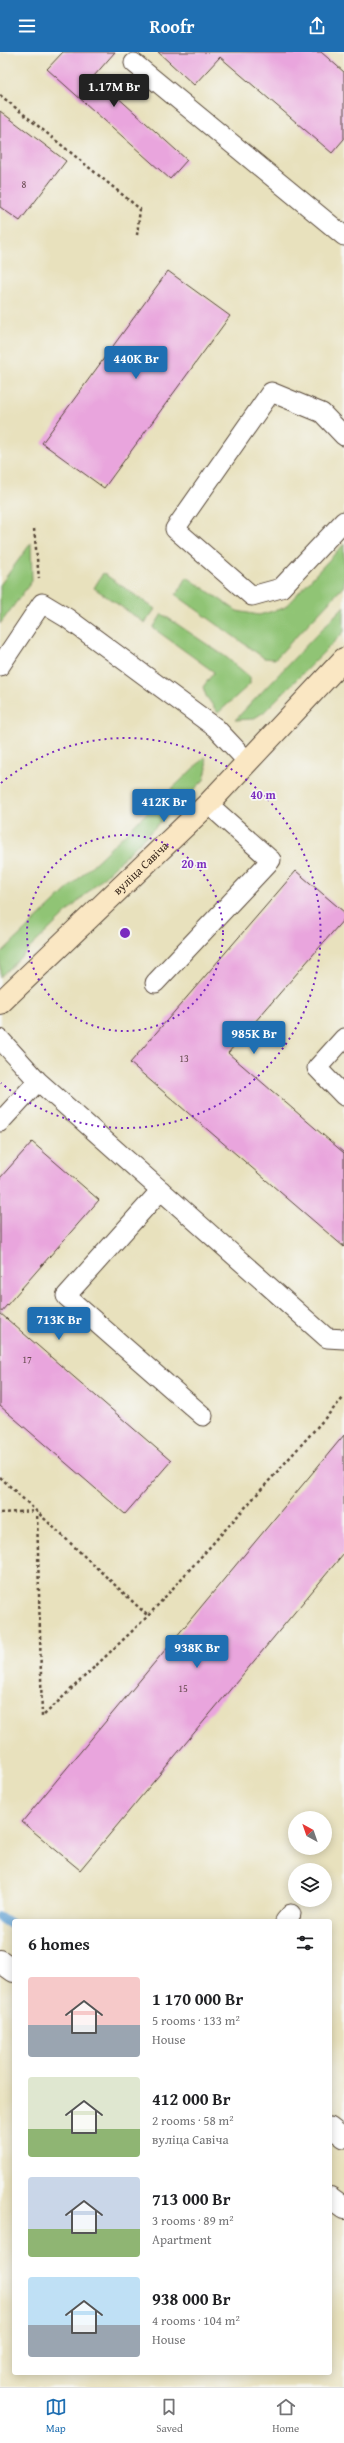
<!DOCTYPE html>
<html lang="en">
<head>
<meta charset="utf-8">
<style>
  body { margin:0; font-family:"Gentium Book Plus",serif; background:#f6f6f6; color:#202124; height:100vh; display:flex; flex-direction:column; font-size:15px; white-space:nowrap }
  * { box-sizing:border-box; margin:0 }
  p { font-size:13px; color:#757577 }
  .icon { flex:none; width:22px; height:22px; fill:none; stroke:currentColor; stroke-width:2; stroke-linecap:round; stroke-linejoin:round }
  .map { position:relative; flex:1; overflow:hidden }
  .panel { position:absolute; left:12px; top:1867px; width:320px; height:456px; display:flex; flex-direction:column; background:#fff; border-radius:4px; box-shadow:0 2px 10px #0003 }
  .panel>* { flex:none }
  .needle { width:26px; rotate:320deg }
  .buttons { position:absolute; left:288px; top:1759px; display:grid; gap:8px }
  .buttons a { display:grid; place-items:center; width:44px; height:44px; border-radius:50%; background:#fff; box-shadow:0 2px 10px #0003; font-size:20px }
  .price { position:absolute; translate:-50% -34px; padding:0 9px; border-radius:4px; background:#1f6fb2; color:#fff; font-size:13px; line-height:26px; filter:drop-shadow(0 1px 2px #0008) }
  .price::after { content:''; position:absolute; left:50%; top:24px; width:12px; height:9px; margin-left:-6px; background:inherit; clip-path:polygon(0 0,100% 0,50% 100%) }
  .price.selected { background:#222; color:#fff }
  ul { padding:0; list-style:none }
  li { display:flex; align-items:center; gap:12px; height:100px; padding:0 16px }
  li span { display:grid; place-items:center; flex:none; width:112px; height:80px; border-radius:4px; color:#555 }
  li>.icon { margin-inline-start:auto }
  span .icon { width:48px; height:48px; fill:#fffc; stroke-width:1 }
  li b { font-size:17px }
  h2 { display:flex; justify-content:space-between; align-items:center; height:48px; padding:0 16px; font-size:17px }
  header { display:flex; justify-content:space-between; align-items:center; height:52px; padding:0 16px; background:#1f6fb2; color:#fff; font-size:18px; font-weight:700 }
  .tabs { display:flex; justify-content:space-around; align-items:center; height:56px; border-top:1px solid #e0e0e0; background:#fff; font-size:11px; color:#757577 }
  .tabs a { display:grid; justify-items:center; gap:2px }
  .tabs .selected { color:#1f6fb2 }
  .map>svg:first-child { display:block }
  .green { fill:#90c475; stroke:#66774a }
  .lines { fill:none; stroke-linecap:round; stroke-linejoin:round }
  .stream { stroke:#60a0d3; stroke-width:10 }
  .building { fill:#e9a5dd }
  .lane-casing { stroke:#554536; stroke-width:21 }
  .street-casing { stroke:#554536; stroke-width:24 }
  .secondary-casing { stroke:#554536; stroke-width:24 }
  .path { stroke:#554536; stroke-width:2.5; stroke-dasharray:3 3; stroke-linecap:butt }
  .lane { stroke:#fff; stroke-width:19 }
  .street { stroke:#fff; stroke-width:22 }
  .secondary { stroke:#fae7c3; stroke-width:22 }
  .ring { fill:none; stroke:#7b2cbf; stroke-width:2; stroke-dasharray:2 4 }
  .labels { text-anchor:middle; stroke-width:3.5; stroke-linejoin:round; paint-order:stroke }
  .number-label { font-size:10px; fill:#66494e }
  .street-label { font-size:12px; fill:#3b2a1e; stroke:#f6f6f2 }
  .centre { fill:#7b2cbf; stroke:#f6f6f2; stroke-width:2 }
  .ring-label { font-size:12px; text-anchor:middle; font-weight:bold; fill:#7b2cbf; stroke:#f6f6f2; stroke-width:3.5; stroke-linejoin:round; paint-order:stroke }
</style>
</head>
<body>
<header><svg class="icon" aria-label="menu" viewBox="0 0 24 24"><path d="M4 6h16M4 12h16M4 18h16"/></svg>Roofr<svg class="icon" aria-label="share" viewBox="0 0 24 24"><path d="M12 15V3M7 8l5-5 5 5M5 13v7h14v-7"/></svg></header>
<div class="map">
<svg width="344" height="2335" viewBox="0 0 344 2335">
  <rect width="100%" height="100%" fill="#f6f6f2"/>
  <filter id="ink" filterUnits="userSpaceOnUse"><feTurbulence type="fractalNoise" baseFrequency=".025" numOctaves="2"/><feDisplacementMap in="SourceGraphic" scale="8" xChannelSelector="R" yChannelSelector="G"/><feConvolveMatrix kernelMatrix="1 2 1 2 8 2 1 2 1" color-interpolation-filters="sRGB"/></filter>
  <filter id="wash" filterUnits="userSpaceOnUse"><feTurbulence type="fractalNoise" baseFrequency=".012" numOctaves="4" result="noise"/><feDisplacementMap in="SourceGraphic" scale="16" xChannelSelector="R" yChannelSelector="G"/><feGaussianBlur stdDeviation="0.9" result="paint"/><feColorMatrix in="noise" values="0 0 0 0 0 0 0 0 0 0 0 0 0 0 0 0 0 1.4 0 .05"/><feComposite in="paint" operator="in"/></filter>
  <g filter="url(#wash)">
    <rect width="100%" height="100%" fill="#e8e1bd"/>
    <!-- green -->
    <path class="green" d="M31 491 32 529 0 572V533Z
      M344 492V534L275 607 264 606 176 543 187 525 237 559 259 563 284 556Z
      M103 521 155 557 145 571 94 536Z
      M344 554V580L264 660 253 667 235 668Z
      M162 562 226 605 250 625V632L218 661 206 644 203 635 214 620 153 576Z
      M205 705 207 716 204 728 0 925V902Z"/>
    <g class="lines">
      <!-- stream -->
      <path class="stream" d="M0 1865 14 1874"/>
    </g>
    <g id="blocks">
      <!-- building -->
      <path class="building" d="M63 0H115L94 24 187 108 170 127 47 17Z
        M158 0H321L344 20V87L332 101 220 5 194 33Z
        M0 59 66 109 20 169 0 155Z
        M168 219 230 264 104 436 42 391Z
        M296 819 344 860V867L228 1001 344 1101V1195L130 1011Z
        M32 1090 99 1148 0 1261 171 1409 125 1462 0 1354V1126Z
        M344 1383V1501L80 1818 22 1770Z"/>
    </g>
  </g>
  <g filter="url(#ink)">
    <use href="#blocks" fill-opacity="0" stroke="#554536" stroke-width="1"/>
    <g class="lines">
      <defs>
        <path id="lane" d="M134 11 344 184
          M344 384 322 361 271 340 175 477 252 544 281 536 344 469
          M0 614 42 551 67 566 216 676 248 710
          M155 931 271 808 208 752
          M344 986 317 1016 344 1044
          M0 987 38 1029 327 1286 344 1287
          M0 1070 38 1029
          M161 1138 66 1244 203 1364
          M285 1869 291 1862
          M330 2075 344 2086"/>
        <path id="street" d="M0 1909 14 1919
          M330 2146 344 2156"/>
        <g id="secondary">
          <path id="s1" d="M0 951 208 752 344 607"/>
        </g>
      </defs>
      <!-- lane casing -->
      <use href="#lane" class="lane-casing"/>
      <!-- street casing -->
      <use href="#street" class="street-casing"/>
      <!-- secondary casing -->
      <use href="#secondary" class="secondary-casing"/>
      <!-- path -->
      <path class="path" d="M0 43 140 157 137 183
        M34 477 39 526
        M0 1425 148 1564
        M0 1461 37 1459 42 1665 148 1564 344 1345"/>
      <!-- lane -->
      <use href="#lane" class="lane"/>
      <!-- street -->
      <use href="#street" class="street"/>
      <!-- secondary -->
      <use href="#secondary" class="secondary"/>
    </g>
  </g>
  <!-- distance rings -->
  <g class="ring">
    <circle cx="125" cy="881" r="98"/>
    <path d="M1 731A195 195 0 1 1 1 1031"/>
  </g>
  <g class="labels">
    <!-- number labels -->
    <g class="number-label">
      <text x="24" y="136">8</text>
      <text x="184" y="1010">13</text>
      <text x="27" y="1311">17</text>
      <text x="183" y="1640">15</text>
    </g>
    <!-- street labels -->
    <g class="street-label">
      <text dy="4" stroke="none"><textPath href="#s1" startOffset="195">вуліца Савіча</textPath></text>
    </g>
  </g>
  <circle cx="125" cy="881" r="6" class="centre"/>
  <g class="ring-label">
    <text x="263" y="747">40 m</text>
    <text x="194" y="816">20 m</text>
  </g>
</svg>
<div class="buttons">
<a><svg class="needle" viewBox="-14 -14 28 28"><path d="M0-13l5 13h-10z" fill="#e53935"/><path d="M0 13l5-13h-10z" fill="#757577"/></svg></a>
<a><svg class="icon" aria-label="layers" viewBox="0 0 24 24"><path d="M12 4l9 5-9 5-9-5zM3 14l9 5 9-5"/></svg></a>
</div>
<b class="price selected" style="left:114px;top:56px">1.17M Br</b>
<b class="price" style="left:136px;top:328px">440K Br</b>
<b class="price" style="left:164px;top:771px">412K Br</b>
<b class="price" style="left:254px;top:1003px">985K Br</b>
<b class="price" style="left:59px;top:1289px">713K Br</b>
<b class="price" style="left:197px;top:1617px">938K Br</b>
<section class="panel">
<h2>6 homes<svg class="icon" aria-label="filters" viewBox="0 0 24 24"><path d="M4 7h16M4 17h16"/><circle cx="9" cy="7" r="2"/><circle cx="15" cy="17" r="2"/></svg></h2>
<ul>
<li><span style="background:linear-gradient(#f6c9c9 60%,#9aa5b1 0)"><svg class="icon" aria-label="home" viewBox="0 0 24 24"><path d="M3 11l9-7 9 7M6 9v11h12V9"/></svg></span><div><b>1 170 000 Br</b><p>5 rooms · 133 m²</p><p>House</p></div></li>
<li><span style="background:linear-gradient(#dfe7d0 65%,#8fb573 0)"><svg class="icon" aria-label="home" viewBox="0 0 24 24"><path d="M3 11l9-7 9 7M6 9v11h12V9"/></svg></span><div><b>412 000 Br</b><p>2 rooms · 58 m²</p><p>вуліца Савіча</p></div></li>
<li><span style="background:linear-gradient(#c9d6e8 65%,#8fb573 0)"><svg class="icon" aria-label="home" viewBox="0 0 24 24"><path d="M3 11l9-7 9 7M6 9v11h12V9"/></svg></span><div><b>713 000 Br</b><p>3 rooms · 89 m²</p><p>Apartment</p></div></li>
<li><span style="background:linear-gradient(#bfe0f5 60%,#9aa5b1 0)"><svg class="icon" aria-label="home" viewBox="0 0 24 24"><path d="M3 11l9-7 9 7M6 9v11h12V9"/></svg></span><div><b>938 000 Br</b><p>4 rooms · 104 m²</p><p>House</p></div></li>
</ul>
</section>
</div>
<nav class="tabs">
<a class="selected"><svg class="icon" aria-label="map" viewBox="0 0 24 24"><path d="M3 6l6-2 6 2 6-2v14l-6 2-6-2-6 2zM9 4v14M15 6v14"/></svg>Map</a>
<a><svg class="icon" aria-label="saved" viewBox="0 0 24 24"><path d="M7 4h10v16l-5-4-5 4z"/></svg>Saved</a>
<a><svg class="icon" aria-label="home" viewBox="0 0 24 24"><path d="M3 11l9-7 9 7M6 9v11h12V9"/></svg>Home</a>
</nav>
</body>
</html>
